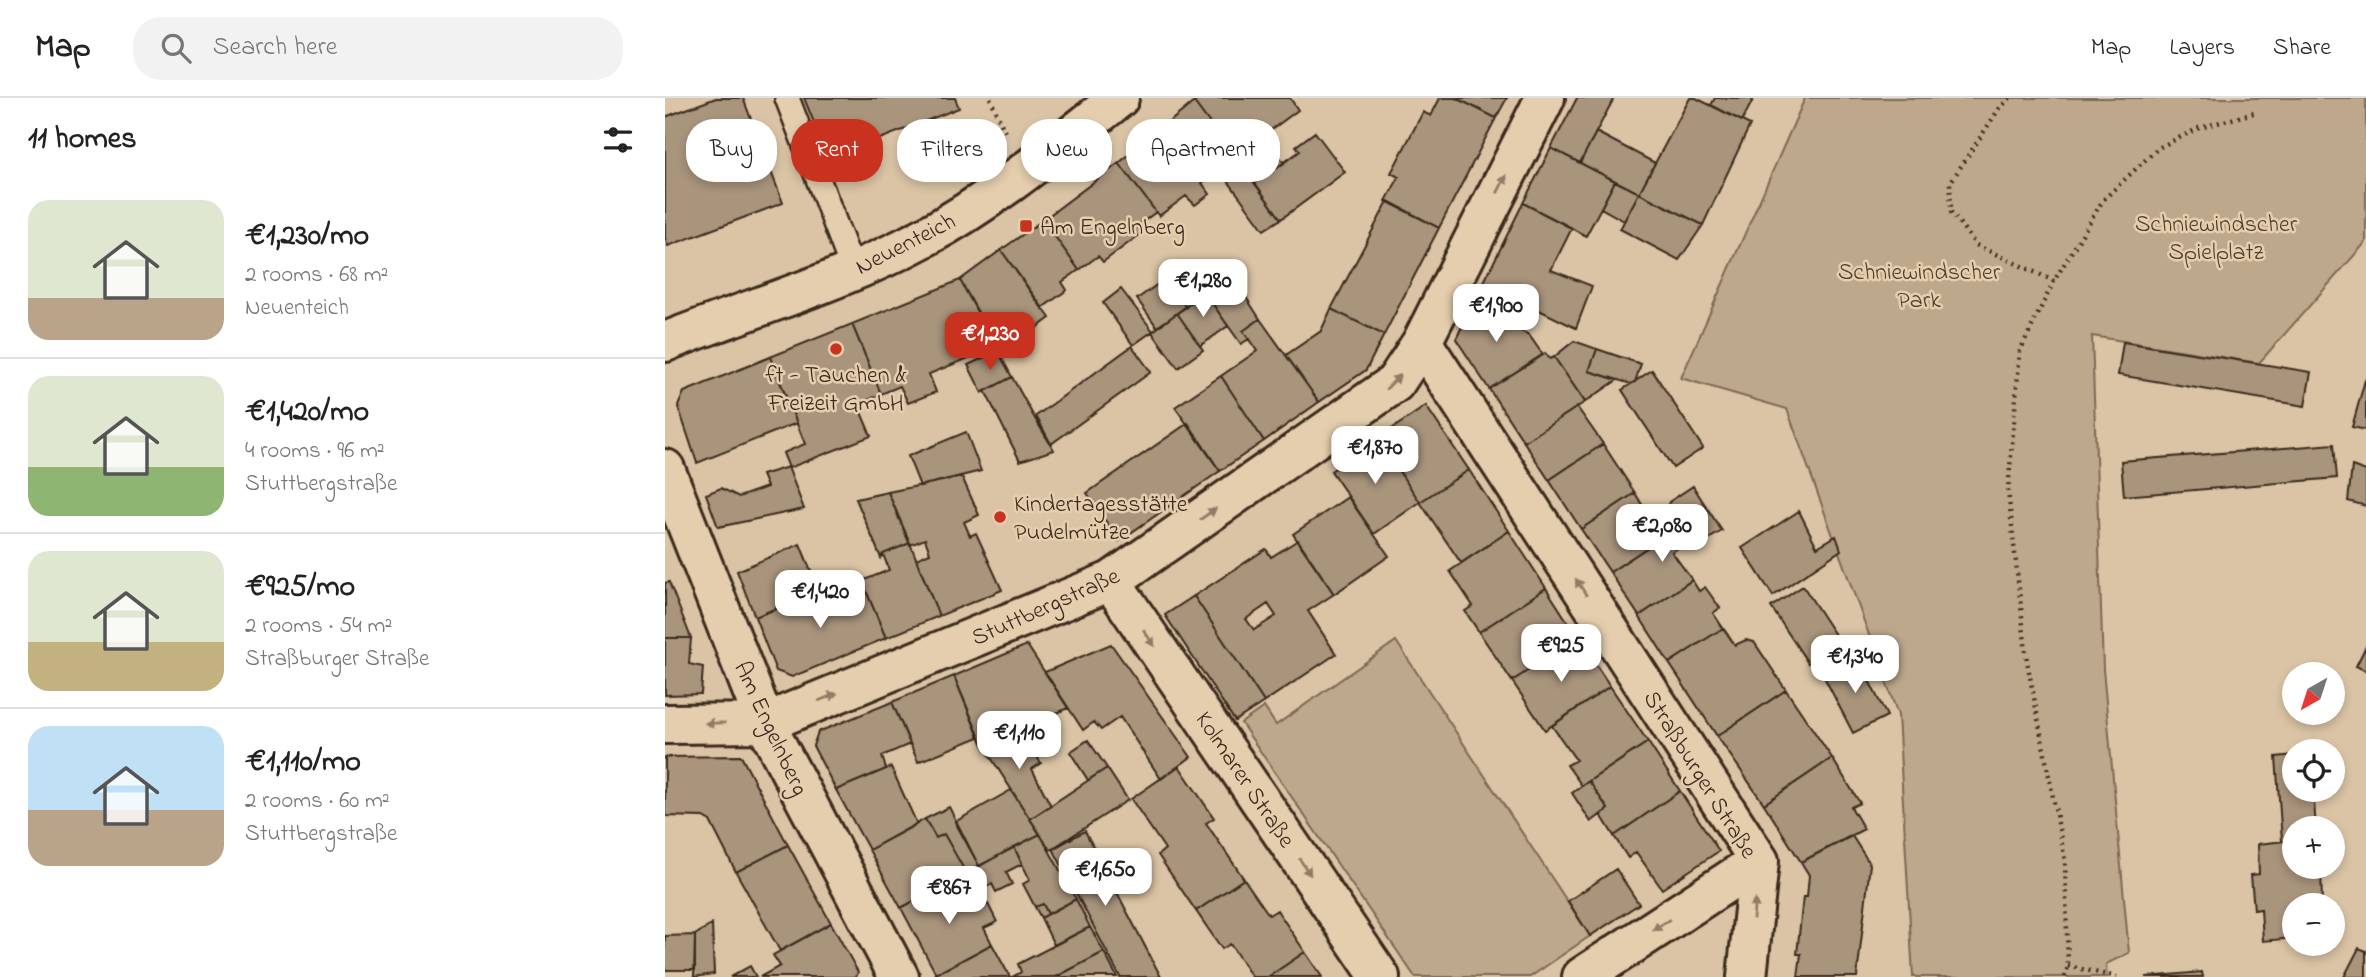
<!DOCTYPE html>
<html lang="en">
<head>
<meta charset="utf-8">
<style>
  body { margin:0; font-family:"Indie Flower",sans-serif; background:#f2f2f2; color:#222; height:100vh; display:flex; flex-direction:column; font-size:26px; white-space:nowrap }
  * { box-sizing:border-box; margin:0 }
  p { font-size:23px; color:#767676 }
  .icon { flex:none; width:38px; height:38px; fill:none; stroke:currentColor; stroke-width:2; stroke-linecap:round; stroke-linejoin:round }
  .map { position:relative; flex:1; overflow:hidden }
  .drawer { display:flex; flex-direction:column; background:#fff; width:665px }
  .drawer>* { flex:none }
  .top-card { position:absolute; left:21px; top:21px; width:665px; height:63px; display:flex; gap:14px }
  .needle { width:46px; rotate:219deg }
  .tools { position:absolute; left:1617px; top:564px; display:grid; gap:14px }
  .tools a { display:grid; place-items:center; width:63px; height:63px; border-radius:50%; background:#fff; box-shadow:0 4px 10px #0003; font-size:35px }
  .price { position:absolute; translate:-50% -60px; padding:0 16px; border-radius:14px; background:#fff; color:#222; font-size:23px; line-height:46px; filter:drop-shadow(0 2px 4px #0008) }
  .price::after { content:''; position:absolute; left:50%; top:42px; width:21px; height:16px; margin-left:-10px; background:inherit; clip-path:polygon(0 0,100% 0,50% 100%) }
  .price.selected { background:#c8321e; color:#fff }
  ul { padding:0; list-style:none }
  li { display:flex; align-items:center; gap:21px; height:175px; padding:0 28px }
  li+li { border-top:2px solid #e0e0e0 }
  li span { display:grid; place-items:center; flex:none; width:196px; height:140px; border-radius:21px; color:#555 }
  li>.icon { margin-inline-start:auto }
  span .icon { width:84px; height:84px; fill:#fffc; stroke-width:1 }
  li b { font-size:30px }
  h2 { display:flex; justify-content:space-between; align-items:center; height:84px; padding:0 28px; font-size:30px }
  .chip { padding:0 24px; border-radius:28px; background:#fff; box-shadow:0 4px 10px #0003; font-size:24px; line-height:63px }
  .chip.selected { background:#c8321e; color:#fff }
  header { display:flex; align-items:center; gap:42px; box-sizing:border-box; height:98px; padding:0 35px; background:#fff; border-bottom:2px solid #e0e0e0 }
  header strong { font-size:33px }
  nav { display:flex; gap:38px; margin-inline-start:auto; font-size:24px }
  .search { width:490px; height:63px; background:#f2f2f2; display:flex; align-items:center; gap:18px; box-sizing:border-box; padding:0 24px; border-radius:28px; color:#767676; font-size:26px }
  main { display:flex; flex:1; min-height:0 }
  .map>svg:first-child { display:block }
  .green { fill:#bda88c; stroke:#7c6955; stroke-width:2 }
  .building { fill:#a9947b; stroke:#3b2a1e; stroke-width:2; fill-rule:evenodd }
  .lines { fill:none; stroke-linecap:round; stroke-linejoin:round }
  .lane-casing { stroke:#3b2a1e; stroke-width:28 }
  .street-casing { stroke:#3b2a1e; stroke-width:44 }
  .secondary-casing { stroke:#3b2a1e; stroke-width:44 }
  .path { stroke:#3b2a1e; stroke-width:4.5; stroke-dasharray:2 5; stroke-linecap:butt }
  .lane { stroke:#e5ceae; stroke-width:23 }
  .street { stroke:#e5ceae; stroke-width:38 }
  .secondary { stroke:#e5ceae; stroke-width:38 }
  .oneway { fill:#907c66 }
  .poi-dot { fill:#c8321e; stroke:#e5ceae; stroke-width:2.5 }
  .labels { text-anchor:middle; stroke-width:5; stroke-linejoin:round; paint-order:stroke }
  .park-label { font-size:24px; fill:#4e3d2e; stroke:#e5ceae }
  .poi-label { font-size:24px; fill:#3b2a1e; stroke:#e5ceae; text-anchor:start }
  .street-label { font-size:24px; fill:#3b2a1e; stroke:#e5ceae }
</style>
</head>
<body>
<header>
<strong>Map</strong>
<div class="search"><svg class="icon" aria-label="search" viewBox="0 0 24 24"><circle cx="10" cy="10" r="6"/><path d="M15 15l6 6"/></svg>Search here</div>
<nav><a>Map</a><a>Layers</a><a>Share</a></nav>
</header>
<main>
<section class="drawer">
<h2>11 homes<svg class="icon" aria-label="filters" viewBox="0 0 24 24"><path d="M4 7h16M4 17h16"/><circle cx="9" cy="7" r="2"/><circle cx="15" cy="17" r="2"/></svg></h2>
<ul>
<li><span style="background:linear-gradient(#dfe7d0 70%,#b9a48a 0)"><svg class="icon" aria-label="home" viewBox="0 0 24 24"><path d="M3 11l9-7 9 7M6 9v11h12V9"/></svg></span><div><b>€1,230/mo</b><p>2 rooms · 68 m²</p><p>Neuenteich</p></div></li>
<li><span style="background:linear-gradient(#dfe7d0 65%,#8fb573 0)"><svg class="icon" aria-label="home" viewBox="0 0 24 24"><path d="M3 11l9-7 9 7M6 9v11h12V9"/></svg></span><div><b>€1,420/mo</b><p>4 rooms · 96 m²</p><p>Stuttbergstraße</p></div></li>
<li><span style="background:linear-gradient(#dfe7d0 65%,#c2b280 0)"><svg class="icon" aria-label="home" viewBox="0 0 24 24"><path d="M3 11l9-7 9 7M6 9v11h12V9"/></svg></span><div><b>€925/mo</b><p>2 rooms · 54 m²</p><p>Straßburger Straße</p></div></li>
<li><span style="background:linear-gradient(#bfe0f5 60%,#b9a48a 0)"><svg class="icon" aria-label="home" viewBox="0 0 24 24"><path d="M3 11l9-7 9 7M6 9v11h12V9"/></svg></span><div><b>€1,110/mo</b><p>2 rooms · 60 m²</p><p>Stuttbergstraße</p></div></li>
</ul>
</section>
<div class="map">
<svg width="1701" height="879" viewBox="0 0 1701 879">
  <rect width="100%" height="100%" fill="#dbc4a5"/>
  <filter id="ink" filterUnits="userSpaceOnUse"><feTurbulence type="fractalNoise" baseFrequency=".0143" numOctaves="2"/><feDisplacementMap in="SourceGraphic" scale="14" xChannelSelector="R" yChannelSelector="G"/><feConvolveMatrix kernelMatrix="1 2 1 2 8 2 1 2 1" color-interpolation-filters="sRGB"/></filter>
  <g filter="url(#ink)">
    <!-- green -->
    <path class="green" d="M1140 0H1701V144L1594 265 1427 238 1438 571 1464 855 1441 866 1442 879H1248L1233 617 1122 311 1016 280Z
      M731 543 925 838 865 879H750L576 625 599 609 611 627Z"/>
    <!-- building -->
    <path class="building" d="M51 0H78L118 105 3 148 0 140V19Z
      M139 0H290L294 10 202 46 207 59 169 74Z
      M535 0H625L633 12 570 59 529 4Z
      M775 0H791L831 20 774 130 721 103 734 79 726 75 758 14 766 18Z
      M791 0H842L831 20Z
      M912 0H949L915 65 886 50Z
      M1025 0H1031L1085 27 1038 127 974 95Z
      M1050 0H1089L1077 23 1046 7Z
      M529 4 570 59 537 85 545 96 530 107 521 98 494 118 454 65Z
      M650 34 680 74 616 121 590 85 635 53 631 48Z
      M931 34 990 65 974 95 915 65Z
      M599 38 619 65 612 70 592 43Z
      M441 50 446 55 431 72 425 67Z
      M886 50 950 83 921 138 858 105Z
      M570 59 616 121 599 132 563 83 570 78 562 66Z
      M454 65 491 114 472 128 477 135 438 164 433 158 414 172 378 122Z
      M950 83 974 95 959 123 936 110Z
      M974 95 1038 127 1014 162 955 131Z
      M723 103 774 130 719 237 666 211Z
      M858 105 907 130 886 172 927 188 911 230 868 209 860 224 810 202Z
      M378 122 414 172 397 184 402 192 377 210 336 152Z
      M336 152 385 220 336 256 295 182Z
      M566 176 595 221 578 233 584 241 576 246 540 195Z
      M500 181 521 209 492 229 472 201Z
      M295 182 331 249 264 276 271 294 243 305 235 288 216 296 187 226Z
      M456 191 488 233 468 247 438 205Z
      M540 195 563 228 535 248 512 215Z
      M810 202 860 224 856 233 864 237 878 257 824 291 791 241Z
      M666 211 719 237 701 272 654 304 621 257 656 233Z
      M512 215 538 252 513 270 487 234Z
      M595 221 654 304 599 343 556 278 592 253 578 233Z
      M187 226 216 296 193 307 206 338 124 370 118 355 140 346 105 259Z
      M909 243 932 251 924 273 952 282 920 304 889 259Z
      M1458 244 1646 274 1640 308 1453 277Z
      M467 248 486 274 386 346 371 318Z
      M932 251 976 266 970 284 966 286 924 273Z
      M333 253 347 279 317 295 303 267Z
      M880 255 885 261 889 259 920 304 859 344 824 291Z
      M105 259 132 325 32 365 13 308 19 294Z
      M987 272 1038 350 1008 370 957 292Z
      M556 278 599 343 555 373 510 309Z
      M347 279 369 319 389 352 355 363 320 293Z
      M1700 282H1701V332L1687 329Z
      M761 308 804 372 755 404 712 341Z
      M912 309 938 346 884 382 859 344Z
      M523 325 555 373 454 443 422 395Z
      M301 334 316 373 255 388 243 358Z
      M712 341 755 404 709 436 666 373Z
      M938 346 970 395 916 431 884 382Z
      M1669 346 1672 380 1459 398 1456 363Z
      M1687 368 1701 373V408L1683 403Z
      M123 369 139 411 53 429 41 396 56 390 74 399 102 389 97 377Z
      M804 372 844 433 796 465 755 404Z
      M297 379 314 417 299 424 305 438 311 435 337 492 274 518 251 461 265 455 260 441 245 447 223 394Z
      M1028 388 1042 410 945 474 916 431 970 395 988 425 999 417 1004 404Z
      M223 394 245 445 218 456 216 460 191 401Z
      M683 399 724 458 669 496 628 436Z
      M1042 410 1057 433 1032 448 1019 446 1007 454 1027 482 974 518 945 474Z
      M1134 413 1152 449 1171 438 1176 452 1108 498 1077 450Z
      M844 433 881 490 814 534 800 513 808 508 785 473Z
      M633 442 669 496 643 513 671 556 599 604 529 498 601 451 606 459ZM603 506 611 518 589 532 581 521Z
      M245 445 274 518 221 540 197 483 224 472 218 456Z
      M135 446 155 495 90 519 72 473Z
      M1027 482 1034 493 1040 489 1055 510 1048 515 1058 530 1004 565 974 518Z
      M197 483 221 540 127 579 111 573 90 519 143 497 147 506Z
      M4 484 26 540H0V485Z
      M1138 488 1174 543 1143 565 1106 509Z
      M881 490 913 540 847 583 814 534Z
      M529 498 599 604 570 623 500 517Z
      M1058 530 1070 547 1081 542 1089 544 1121 592 1052 638 1004 565Z
      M0 540H26L24 566 38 569 36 596 0 597Z
      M913 540 945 588 880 632 847 583Z
      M446 546 526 659 496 681 455 619 436 632 429 624 418 632 380 574Z
      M362 547 403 610 318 647 289 578Z
      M1701 548V573L1691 568Z
      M1192 559 1222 618 1188 635 1158 577Z
      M289 578 314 639 253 664 227 604Z
      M945 588 983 644 917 688 902 667 911 662 887 628Z
      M1121 592 1167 660 1099 706 1052 638Z
      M227 604 245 646 217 658 221 671 171 692 148 648 153 634Z
      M350 632 354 640 358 638 376 665 367 671 386 708 365 721 318 647Z
      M423 642 442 670 423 682 405 654Z
      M983 644 1015 693 949 738 936 717 943 711 924 683Z
      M1629 657V691H1648L1651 730H1629V742L1617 743 1611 659Z
      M76 658 123 747 71 774 45 723 38 719 0 718V659Z
      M1167 660 1195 705 1186 709 1199 731 1136 764 1099 706Z
      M514 668 549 720 541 725 579 781 531 813 493 757 500 751 466 701Z
      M226 669 252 726 204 752 171 692Z
      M442 670 463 702 385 752 365 721Z
      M924 683 943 711 926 724 907 695Z
      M346 692 375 736 314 768 290 724Z
      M1015 693 1054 753 997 791 971 754 963 760 949 738Z
      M284 709 314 768 301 775 279 736 271 740 260 721Z
      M260 721 271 740 279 736 301 775 236 810 204 752Z
      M420 733 496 879H455L388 751Z
      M375 736 411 801 383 816 378 806 370 809 358 786 365 782 349 749Z
      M1187 738 1205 766 1192 879H1133L1136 856H1132L1138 799H1142L1144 777 1136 764Z
      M1629 742V768H1656L1657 807H1629V840L1598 843 1596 811 1589 812 1586 777 1594 776 1593 746Z
      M123 747 166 825 115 853 71 774Z
      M349 749 357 766 341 774 347 786 331 794 327 786 309 795 299 777Z
      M951 771 974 806 925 838 903 803Z
      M291 781 309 812 323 806 332 824 319 830 327 846 271 876 236 810Z
      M579 781 604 817 612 812 640 854 603 879H587L565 846 557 851 531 813Z
      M411 801 425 829 389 847 376 820Z
      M378 806 383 816 376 820 370 809Z
      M166 825 193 874 191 879H95L115 868 108 857Z
      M47 826 49 876 29 879 30 837Z
      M425 829 439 854 391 879H347L356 874 353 866Z
      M30 837V872H0V838Z
      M327 846 345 879H273L271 876Z
      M1694 850 1701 853V879H1679Z
      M439 854 452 879H391Z
      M640 854 657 879H603Z
      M85 868 91 879H65Z
      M1537 874 1538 879H1481Z"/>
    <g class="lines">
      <defs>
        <path id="lane" d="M122 0 188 172"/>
        <path id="street" d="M757 244 1094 763 1082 879
          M0 371 100 625 234 879
          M446 483 715 879
          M0 626 100 625 446 483 730 285 757 244 880 0
          M917 879 1094 763"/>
        <path id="secondary" d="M0 244C85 210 177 184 258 140 329 102 391 50 454 0"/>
      </defs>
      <!-- lane casing -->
      <use href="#lane" class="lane-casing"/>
      <!-- street casing -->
      <use href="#street" class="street-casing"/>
      <!-- secondary casing -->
      <use href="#secondary" class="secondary-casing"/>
      <!-- path -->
      <path class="path" d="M325 0 341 37
        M1345 0 1334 11 1285 85 1286 114 1311 147 1389 183
        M1403 868 1452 879
        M1400 879 1403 868 1400 762 1362 563 1343 393 1355 253 1389 183 1438 102 1493 50 1534 30 1592 14"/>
      <!-- lane -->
      <use href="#lane" class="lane"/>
      <!-- street -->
      <use href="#street" class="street"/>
      <!-- secondary -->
      <use href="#secondary" class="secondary"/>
    </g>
    <!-- one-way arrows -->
    <defs><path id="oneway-solid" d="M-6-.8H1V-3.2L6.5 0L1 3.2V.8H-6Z" transform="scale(1.75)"/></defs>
    <g class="oneway">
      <use href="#oneway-solid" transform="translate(837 86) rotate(-63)"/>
      <use href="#oneway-solid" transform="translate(728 284) rotate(-45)"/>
      <use href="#oneway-solid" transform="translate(543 416) rotate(-35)"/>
      <use href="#oneway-solid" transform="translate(916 489) rotate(-123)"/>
      <use href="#oneway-solid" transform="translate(484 540) rotate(56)"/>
      <use href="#oneway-solid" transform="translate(163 599) rotate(-22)"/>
      <use href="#oneway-solid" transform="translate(50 625) rotate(179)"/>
      <use href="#oneway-solid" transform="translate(640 769) rotate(56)"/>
      <use href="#oneway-solid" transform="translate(1089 811) rotate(-84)"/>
      <use href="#oneway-solid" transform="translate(996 827) rotate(147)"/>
    </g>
  </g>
  <!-- markers -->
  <g class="poi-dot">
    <rect x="354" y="121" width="14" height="14" rx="3.5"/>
    <circle cx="171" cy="251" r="7"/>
    <circle cx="335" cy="419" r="7"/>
  </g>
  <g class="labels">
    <!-- park labels -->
    <g class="park-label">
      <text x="1551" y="133">Schniewindscher<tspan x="1551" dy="28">Spielplatz</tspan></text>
      <text x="1254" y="181">Schniewindscher<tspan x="1254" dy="28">Park</tspan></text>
    </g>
    <!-- poi labels -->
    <g class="poi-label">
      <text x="375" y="136">Am Engelnberg</text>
      <text x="171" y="284" text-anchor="middle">ft - Tauchen &amp;<tspan x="171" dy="28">Freizeit GmbH</tspan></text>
      <text x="349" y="413">Kindertagesstätte<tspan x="349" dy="28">Pudelmütze</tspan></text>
    </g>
    <!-- street labels -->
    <g class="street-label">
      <text transform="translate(240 145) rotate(-27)" y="8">Neuenteich</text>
      <text transform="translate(380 508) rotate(-24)" y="8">Stuttbergstraße</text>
      <text transform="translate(107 630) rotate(65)" y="8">Am Engelnberg</text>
      <text transform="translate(1036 676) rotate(58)" y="8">Straßburger Straße</text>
      <text transform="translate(581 681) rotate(56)" y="8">Kolmarer Straße</text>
    </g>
  </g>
</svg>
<div class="tools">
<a><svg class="needle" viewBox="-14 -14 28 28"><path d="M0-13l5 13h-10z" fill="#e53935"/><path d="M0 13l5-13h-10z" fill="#767676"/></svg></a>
<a><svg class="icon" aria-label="locate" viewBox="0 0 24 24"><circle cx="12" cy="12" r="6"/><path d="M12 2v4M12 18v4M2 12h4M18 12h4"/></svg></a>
<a>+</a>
<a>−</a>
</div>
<b class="price" style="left:538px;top:221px">€1,280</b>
<b class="price" style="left:831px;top:246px">€1,900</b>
<b class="price selected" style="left:325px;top:274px">€1,230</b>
<b class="price" style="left:710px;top:388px">€1,870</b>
<b class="price" style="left:997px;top:466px">€2,080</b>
<b class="price" style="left:155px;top:532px">€1,420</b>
<b class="price" style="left:896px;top:586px">€925</b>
<b class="price" style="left:1190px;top:597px">€1,340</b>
<b class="price" style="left:354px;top:673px">€1,110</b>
<b class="price" style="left:440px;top:810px">€1,650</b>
<b class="price" style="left:284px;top:828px">€867</b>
<div class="top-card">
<a class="chip">Buy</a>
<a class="chip selected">Rent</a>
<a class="chip">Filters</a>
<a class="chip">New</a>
<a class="chip">Apartment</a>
</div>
</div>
</main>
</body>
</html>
